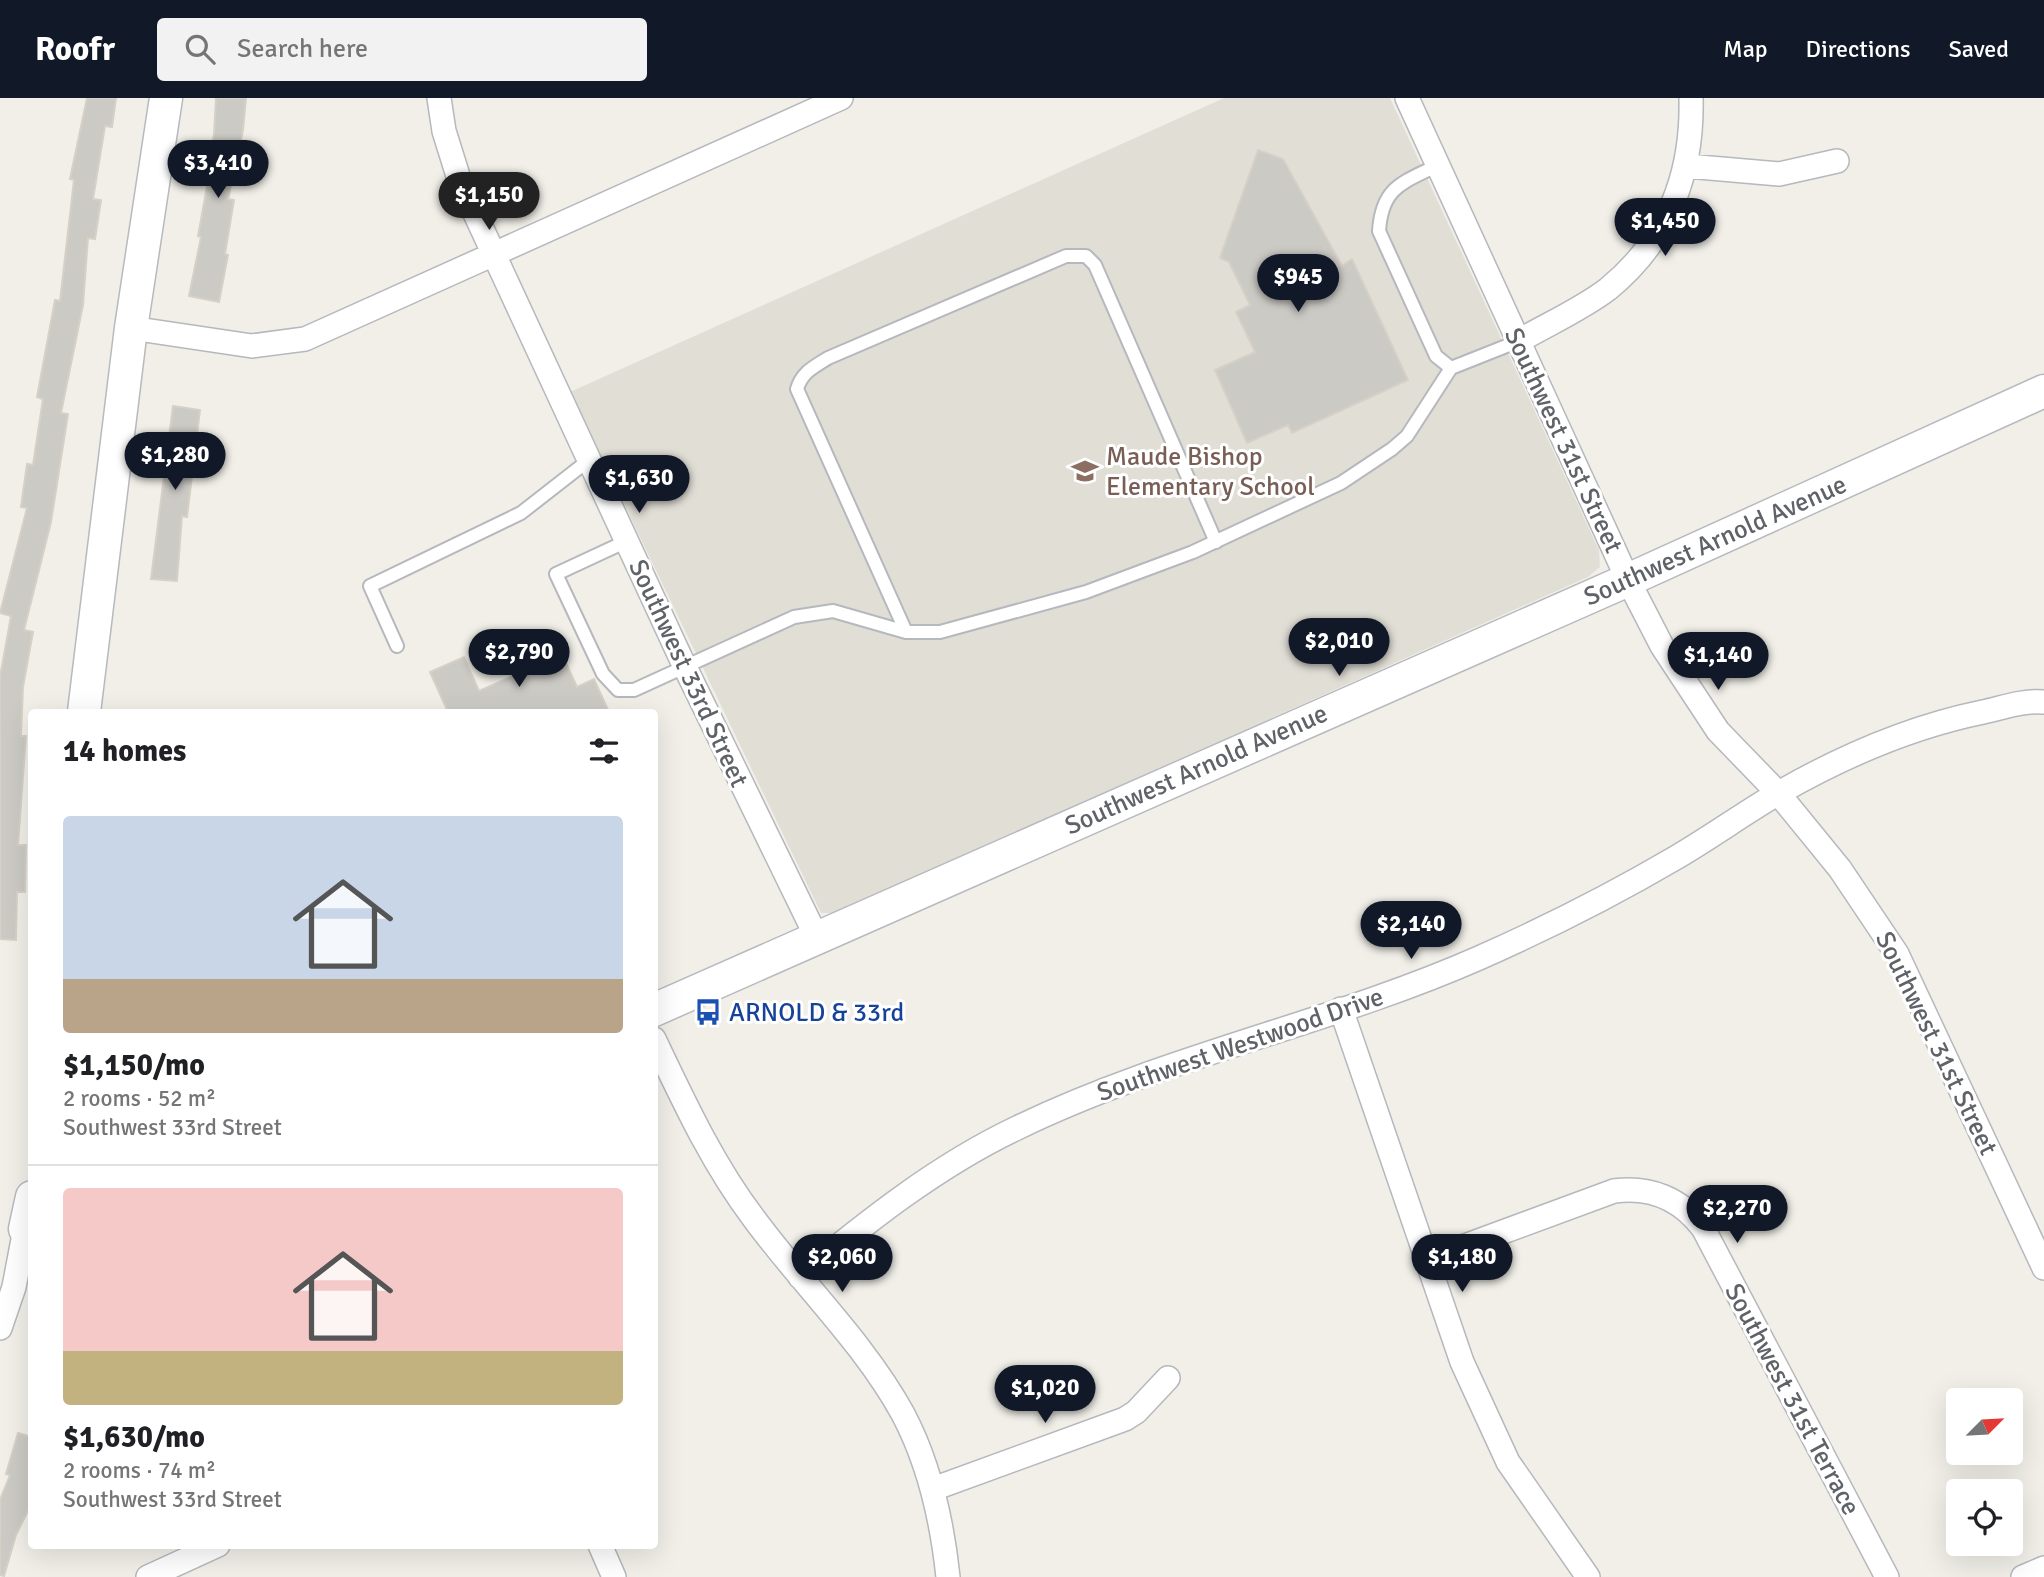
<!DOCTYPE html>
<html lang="en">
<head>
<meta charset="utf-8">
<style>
  body { margin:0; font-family:Signika,sans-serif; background:#f2f2f2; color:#202124; height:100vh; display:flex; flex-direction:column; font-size:26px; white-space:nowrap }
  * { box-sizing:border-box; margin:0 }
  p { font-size:23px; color:#757577 }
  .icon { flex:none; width:38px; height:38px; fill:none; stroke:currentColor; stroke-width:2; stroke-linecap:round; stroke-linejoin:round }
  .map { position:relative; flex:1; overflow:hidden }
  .sheet { position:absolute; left:28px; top:611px; width:630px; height:840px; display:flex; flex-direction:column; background:#fff; border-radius:7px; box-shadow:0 7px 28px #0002 }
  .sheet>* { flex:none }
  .needle { width:46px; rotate:66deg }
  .tools { position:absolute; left:1946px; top:1290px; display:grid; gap:14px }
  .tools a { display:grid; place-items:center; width:77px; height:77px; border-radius:7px; background:#fff; box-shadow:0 7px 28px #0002; font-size:35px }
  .price { position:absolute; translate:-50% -60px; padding:0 16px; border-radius:24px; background:#111827; color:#fff; font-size:23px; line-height:46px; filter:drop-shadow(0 2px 4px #0008) }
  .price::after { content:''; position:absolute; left:50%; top:42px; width:21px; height:16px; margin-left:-10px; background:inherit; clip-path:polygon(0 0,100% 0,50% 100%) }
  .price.active { background:#222; color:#fff }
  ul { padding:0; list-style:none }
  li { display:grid; align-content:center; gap:14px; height:371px; padding:0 35px }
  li+li { border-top:2px solid #e0e0e0 }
  li span { display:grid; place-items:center; height:217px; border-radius:7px; color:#555 }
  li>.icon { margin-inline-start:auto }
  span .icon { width:126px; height:126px; fill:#fffc; stroke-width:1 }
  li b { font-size:30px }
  h2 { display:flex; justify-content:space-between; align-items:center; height:84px; padding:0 35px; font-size:30px }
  header { display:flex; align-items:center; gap:42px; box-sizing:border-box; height:98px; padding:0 35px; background:#111827; color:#fff }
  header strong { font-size:33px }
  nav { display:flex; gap:38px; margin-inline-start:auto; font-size:24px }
  .search { width:490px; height:63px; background:#f2f2f2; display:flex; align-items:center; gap:18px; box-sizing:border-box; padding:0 24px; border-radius:7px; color:#757577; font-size:26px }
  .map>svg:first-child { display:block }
  .education { fill:#e1ded6 }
  .building { fill:#cccac5; stroke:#d6d1c6; stroke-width:2 }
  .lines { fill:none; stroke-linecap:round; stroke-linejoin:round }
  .lane-casing { stroke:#b5b8bc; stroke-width:16 }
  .street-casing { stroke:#b5b8bc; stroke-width:26 }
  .secondary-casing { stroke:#b6babf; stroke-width:35 }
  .lane { stroke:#fff; stroke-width:12 }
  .street { stroke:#fff; stroke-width:23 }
  .secondary { stroke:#fff; stroke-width:32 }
  .labels { text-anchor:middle; stroke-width:6; stroke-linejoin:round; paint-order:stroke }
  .street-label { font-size:26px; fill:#5f6368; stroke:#fff }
  .education-label { font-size:26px; fill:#785e54; stroke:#fff; text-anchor:start }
  .transit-label { font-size:26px; fill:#164399; stroke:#fff; text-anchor:start }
</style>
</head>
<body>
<header>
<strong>Roofr</strong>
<div class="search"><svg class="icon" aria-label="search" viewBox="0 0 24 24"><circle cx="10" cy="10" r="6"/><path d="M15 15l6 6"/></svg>Search here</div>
<nav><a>Map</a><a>Directions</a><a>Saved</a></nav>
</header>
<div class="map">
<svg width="2044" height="1479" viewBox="0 0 2044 1479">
  <rect width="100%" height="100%" fill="#f1efe8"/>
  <!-- education -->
  <path class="education" d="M1224 0H1390L1599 452 1600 469 1588 479 833 815H821L570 294Z"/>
  <!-- building -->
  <path class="building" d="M87 0H116L112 29 105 28 93 101 101 102 95 141 88 140 83 207 61 315 68 316 51 424 24 532 33 534 23 589 21 638H26L18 747H26L25 794H17L16 842 0 841V579L11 518 0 515 27 410 21 409 27 366 33 367 43 301 37 299 55 202 60 203 74 82 70 81Z
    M216 0H246L243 32 228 101 234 102 225 156 228 157 219 204 189 198 201 139 198 138 208 83 204 82 214 37Z
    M1258 52 1283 61 1342 168 1352 161 1408 282 1292 335 1288 327 1247 345 1215 272 1255 254 1236 214 1250 207 1229 164 1220 160Z
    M173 308 200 312 187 419 182 418 177 483 151 481Z
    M546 551 550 561 562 556 577 589 594 581 609 614H448L430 574 464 559 479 593 531 570 526 560Z
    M18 1335 32 1339V1405L16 1437 4 1478 0 1477V1402L10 1377 6 1376Z"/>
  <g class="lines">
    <defs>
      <path id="lane" d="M1438 67C1402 85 1382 89 1379 133L1436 258 1451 270 1519 243
        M627 443 556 476 603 576 618 592H634L794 519 833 513 906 534H940L1086 494 1193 454 1341 385 1392 351 1407 338 1451 270
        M906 534 797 291C802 274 814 269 828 260L1066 158H1086L1095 167 1216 444
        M397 548 370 488 521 415 589 362"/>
      <path id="street" d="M439 0 444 33 459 81 684 567 816 838
        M1407 0 1628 482 1662 548 1718 633 1778 695 1840 771 1897 856 2044 1170
        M1687 68 1779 76 1837 63
        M131 230 252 248 305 241 841 0
        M1519 243C1548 226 1582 211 1608 191 1668 142 1693 75 1691 0
        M1341 911 1462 1264 1508 1364 1588 1479
        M654 941C684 1004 713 1067 755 1122 803 1187 864 1245 903 1316 930 1367 942 1422 948 1479
        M1427 1162 1614 1093C1650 1088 1681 1101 1703 1130L1887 1479
        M800 1179C868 1123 937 1068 1017 1030 1165 958 1329 926 1479 860 1547 830 1614 796 1677 759 1711 739 1743 716 1777 696 1841 659 1910 629 1983 614 2002 610 2024 602 2044 604
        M0 1230 14 1189 25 1131
        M933 1391 1125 1321 1136 1314 1168 1280
        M600 1447 614 1479
        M148 1479 218 1447
        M2023 1479 2044 1470"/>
      <path id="secondary" d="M84 614 131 230 166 0
        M654 912 1628 482 2044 293
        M32 1099 25 1131 32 1132"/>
    </defs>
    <!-- lane casing -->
    <use href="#lane" class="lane-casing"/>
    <!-- street casing -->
    <use href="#street" class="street-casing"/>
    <!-- secondary casing -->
    <use href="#secondary" class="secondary-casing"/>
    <!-- lane -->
    <use href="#lane" class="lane"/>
    <!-- street -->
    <use href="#street" class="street"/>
    <!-- secondary -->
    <use href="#secondary" class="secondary"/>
  </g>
  <!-- icons -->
  <defs>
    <symbol id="school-bare" viewBox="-9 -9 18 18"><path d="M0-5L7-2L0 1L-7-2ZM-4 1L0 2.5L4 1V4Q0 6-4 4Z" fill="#8d6e63" stroke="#fff" stroke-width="2.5" paint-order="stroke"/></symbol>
    <symbol id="bus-bare" viewBox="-9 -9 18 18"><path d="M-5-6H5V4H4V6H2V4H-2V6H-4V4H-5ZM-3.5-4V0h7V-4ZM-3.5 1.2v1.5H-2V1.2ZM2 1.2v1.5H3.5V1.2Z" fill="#1a4fb4" stroke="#fff" stroke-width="2.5" paint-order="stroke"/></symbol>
  </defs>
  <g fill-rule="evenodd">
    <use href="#school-bare" x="1066" y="354" width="38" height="38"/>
    <use href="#bus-bare" x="689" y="895" width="38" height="38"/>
  </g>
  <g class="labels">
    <!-- street labels -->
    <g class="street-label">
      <text transform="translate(1564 342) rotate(65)" y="9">Southwest 31st Street</text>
      <text transform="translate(1715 442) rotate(-24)" y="9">Southwest Arnold Avenue</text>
      <text transform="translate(689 575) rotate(65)" y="9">Southwest 33rd Street</text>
      <text transform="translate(1196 671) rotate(-24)" y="9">Southwest Arnold Avenue</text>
      <text transform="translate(1937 945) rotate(64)" y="9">Southwest 31st Street</text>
      <text transform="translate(1240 946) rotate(-19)" y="9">Southwest Westwood Drive</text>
      <text transform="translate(1793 1301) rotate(62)" y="9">Southwest 31st Terrace</text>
    </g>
    <!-- education labels -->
    <g class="education-label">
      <text x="1106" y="367">Maude Bishop<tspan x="1106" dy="30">Elementary School</tspan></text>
    </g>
    <!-- transit labels -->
    <g class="transit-label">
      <text x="729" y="923">ARNOLD &amp; 33rd</text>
    </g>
  </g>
</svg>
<div class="tools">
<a><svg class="needle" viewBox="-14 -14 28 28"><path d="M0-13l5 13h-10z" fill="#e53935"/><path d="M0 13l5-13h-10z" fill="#757577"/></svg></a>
<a><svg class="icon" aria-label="locate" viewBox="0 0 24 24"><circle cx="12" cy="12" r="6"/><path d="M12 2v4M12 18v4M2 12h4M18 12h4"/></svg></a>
</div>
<b class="price" style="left:218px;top:102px">$3,410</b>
<b class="price active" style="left:489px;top:134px">$1,150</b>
<b class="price" style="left:1665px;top:160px">$1,450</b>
<b class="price" style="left:1298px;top:216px">$945</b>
<b class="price" style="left:175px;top:394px">$1,280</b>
<b class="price" style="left:639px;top:417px">$1,630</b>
<b class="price" style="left:1339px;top:580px">$2,010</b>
<b class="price" style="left:519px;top:591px">$2,790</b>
<b class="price" style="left:1718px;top:594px">$1,140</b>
<b class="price" style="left:1411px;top:863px">$2,140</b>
<b class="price" style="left:1737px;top:1147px">$2,270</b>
<b class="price" style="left:842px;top:1196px">$2,060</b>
<b class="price" style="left:1462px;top:1196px">$1,180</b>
<b class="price" style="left:1045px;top:1327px">$1,020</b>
<section class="sheet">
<h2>14 homes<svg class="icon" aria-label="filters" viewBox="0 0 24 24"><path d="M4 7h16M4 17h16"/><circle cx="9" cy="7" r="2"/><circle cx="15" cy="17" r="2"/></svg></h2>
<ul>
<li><span style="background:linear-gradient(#c9d6e8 75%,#b9a48a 0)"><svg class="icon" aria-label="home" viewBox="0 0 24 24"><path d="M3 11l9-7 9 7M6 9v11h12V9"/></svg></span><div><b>$1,150/mo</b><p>2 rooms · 52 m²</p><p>Southwest 33rd Street</p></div></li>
<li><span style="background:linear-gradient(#f6c9c9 75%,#c2b280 0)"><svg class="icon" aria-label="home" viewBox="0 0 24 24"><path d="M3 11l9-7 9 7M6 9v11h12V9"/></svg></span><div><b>$1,630/mo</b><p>2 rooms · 74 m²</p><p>Southwest 33rd Street</p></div></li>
</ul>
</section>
</div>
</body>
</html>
